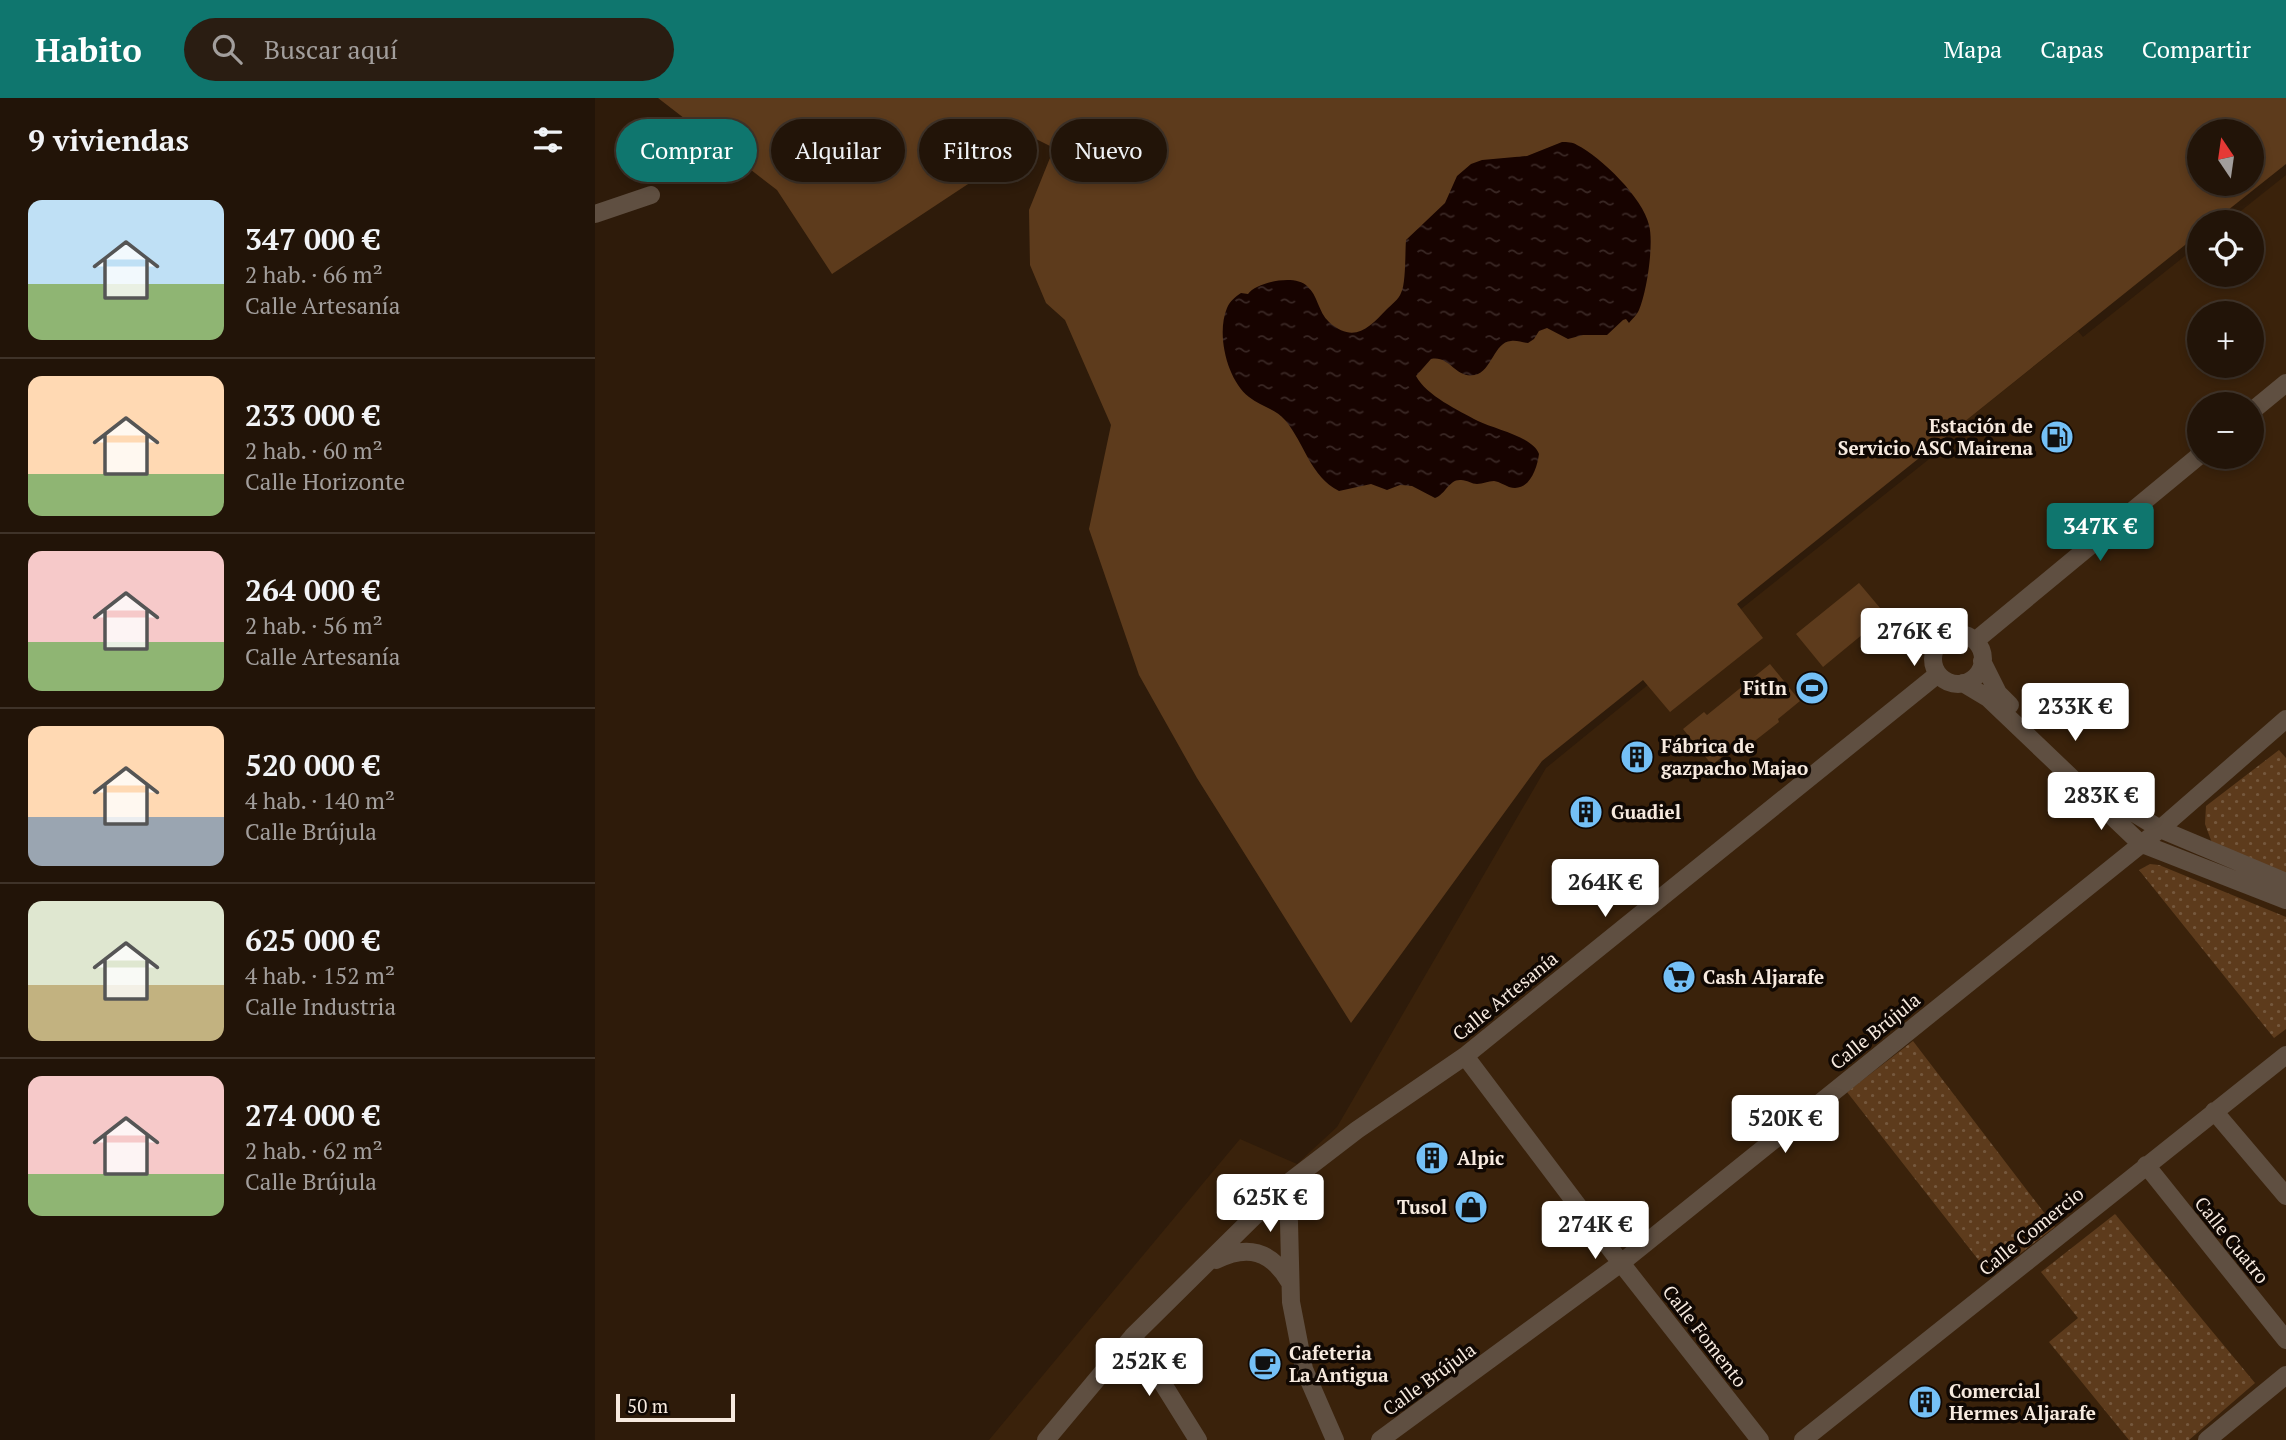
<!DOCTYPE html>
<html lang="es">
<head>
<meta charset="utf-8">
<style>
  body { margin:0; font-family:"PT Serif",serif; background:#2a1d12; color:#f1f3f6; height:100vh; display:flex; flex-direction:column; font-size:26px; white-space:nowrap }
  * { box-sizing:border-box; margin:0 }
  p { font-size:23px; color:#a29e9c }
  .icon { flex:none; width:38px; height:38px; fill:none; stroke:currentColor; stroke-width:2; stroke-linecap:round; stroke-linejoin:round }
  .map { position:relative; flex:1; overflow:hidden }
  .drawer { display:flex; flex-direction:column; background:#221408; width:595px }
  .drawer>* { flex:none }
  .guide { position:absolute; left:21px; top:21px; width:665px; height:63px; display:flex; gap:14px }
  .needle { width:46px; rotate:347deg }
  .fabs { position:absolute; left:1592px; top:21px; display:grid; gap:14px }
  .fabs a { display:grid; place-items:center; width:77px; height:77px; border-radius:50%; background:#221408; box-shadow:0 4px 10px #0003,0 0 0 2px #3f3329; font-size:35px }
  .scale { position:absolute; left:21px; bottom:18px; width:119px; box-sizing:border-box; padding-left:7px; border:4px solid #f7eadf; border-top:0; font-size:19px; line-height:24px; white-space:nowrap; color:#f7eadf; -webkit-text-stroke:5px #100803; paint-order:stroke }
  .price { position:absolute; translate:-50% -60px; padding:0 16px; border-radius:7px; background:#fff; color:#222; font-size:23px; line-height:46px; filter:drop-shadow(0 2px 4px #0008) }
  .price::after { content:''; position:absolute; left:50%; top:42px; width:21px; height:16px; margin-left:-10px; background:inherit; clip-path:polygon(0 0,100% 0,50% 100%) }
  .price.active { background:#0f766e; color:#fff }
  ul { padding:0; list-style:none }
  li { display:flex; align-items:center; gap:21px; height:175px; padding:0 28px }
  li+li { border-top:2px solid #3f3329 }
  li span { display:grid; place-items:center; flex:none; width:196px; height:140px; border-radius:14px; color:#555 }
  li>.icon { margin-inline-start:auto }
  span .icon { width:84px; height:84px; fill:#fffc; stroke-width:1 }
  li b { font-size:30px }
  h2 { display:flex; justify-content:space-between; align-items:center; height:84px; padding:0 28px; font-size:30px }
  .pill { padding:0 24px; border-radius:32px; background:#221408; box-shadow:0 4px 10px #0003,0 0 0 2px #3f3329; font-size:24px; line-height:63px }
  .pill.active { background:#0f766e; color:#fff }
  header { display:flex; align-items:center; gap:42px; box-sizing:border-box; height:98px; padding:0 35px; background:#0f766e; color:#fff }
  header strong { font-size:33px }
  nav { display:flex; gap:38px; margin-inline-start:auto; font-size:24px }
  .search { width:490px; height:63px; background:#2a1d12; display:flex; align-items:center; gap:18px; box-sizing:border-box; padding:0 24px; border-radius:38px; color:#a29e9c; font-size:26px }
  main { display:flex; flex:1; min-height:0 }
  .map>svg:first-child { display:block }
  .built { fill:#3a220b; fill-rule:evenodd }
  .green { fill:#5d3b1c; fill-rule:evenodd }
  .garden { fill:url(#garden-dots) }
  .water { fill:url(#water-ripples) }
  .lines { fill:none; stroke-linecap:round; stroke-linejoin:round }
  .minor { stroke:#5f4f41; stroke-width:18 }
  .labels { text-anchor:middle; stroke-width:7; stroke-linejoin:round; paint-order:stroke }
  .poi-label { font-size:19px; font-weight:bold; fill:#f7eadf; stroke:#100803; text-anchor:start }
  .street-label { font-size:19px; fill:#f7eadf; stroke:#100803 }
</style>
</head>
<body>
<header>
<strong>Habito</strong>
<div class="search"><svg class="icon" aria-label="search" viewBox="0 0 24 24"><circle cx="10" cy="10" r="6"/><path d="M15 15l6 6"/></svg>Buscar aquí</div>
<nav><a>Mapa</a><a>Capas</a><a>Compartir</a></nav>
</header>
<main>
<section class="drawer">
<h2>9 viviendas<svg class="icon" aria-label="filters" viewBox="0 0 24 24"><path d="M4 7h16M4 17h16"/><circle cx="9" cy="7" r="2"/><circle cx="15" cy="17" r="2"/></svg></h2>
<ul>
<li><span style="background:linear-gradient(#bfe0f5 60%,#8fb573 0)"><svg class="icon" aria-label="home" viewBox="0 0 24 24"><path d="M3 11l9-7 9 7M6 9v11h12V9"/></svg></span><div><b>347 000 €</b><p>2 hab. · 66 m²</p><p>Calle Artesanía</p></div></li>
<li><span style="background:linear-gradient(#ffd9b3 70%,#8fb573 0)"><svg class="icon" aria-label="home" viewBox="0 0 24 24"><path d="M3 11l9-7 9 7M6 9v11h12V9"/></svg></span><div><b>233 000 €</b><p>2 hab. · 60 m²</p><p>Calle Horizonte</p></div></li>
<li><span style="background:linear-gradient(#f6c9c9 65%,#8fb573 0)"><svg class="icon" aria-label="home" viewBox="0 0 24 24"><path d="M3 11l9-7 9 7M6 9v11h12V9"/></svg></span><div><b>264 000 €</b><p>2 hab. · 56 m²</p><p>Calle Artesanía</p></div></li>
<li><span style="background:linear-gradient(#ffd9b3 65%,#9aa5b1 0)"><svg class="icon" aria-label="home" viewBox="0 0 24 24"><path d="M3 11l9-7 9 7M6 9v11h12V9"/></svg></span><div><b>520 000 €</b><p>4 hab. · 140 m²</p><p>Calle Brújula</p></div></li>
<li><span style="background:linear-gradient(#dfe7d0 60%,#c2b280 0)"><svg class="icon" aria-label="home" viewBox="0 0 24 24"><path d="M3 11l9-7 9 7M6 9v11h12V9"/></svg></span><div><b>625 000 €</b><p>4 hab. · 152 m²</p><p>Calle Industria</p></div></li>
<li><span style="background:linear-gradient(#f6c9c9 70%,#8fb573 0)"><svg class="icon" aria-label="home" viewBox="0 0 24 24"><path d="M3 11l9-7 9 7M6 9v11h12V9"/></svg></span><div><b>274 000 €</b><p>2 hab. · 62 m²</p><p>Calle Brújula</p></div></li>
</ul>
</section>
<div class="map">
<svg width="1691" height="1342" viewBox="0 0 1691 1342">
  <defs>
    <pattern id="garden-dots" width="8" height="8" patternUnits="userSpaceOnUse" patternTransform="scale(1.75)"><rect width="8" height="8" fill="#5d3b1c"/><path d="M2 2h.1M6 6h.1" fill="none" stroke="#75583d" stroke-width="1.8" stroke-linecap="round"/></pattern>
    <pattern id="water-ripples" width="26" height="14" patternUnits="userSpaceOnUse" patternTransform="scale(1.75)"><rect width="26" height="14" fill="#170300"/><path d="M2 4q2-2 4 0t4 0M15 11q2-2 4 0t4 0" fill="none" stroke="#3a2825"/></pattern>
  </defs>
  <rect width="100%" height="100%" fill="#2e1b0a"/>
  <!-- built -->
  <path class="built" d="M1691 77V1342H394L645 1041 702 1066 742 1029 951 670 1146 511 1358 342 1354 336 1483 233 1488 239 1605 146V177H1657V124H1632ZM1605 215H1657V268H1605ZM1605 306H1657V359H1605Z"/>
  <!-- green -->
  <path class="green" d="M63 0H1691V66L1618 124H1605V135L1142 506 1168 540 1075 614 1048 582 947 663 756 925 602 680 544 577 494 431 516 327 470 222 451 205 435 167 434 112 459 50 441 41 237 176 182 92ZM1605 33H1657V86H1605Z
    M1264 485 1291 517 1228 569 1201 536Z
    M1175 566 1205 603 1183 621 1184 624 1143 656 1138 650 1117 667 1088 631 1109 614 1112 617Z"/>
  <!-- garden -->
  <path class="garden" d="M1684 652 1691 660V775L1617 745 1610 726 1611 708Z
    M1555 766 1564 767 1691 819V931L1679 940 1544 772Z
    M1318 943 1460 1129 1396 1178 1252 994Z
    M1520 1116 1660 1285 1594 1342H1534L1454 1244 1483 1220 1446 1174Z"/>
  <!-- water -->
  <path class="water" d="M967 44C972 44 978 44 982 47 1006 59 1048 100 1054 127 1059 145 1052 194 1044 212 1042 217 1037 221 1034 225L1031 221 1028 222 1012 237H988L973 241 952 230 944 233 939 241 933 245C928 245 922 242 916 243 899 244 897 273 880 277 860 281 855 257 836 261L821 278C832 298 863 312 883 323 899 331 939 339 944 356 942 371 934 395 914 389 909 387 905 384 899 383 893 383 888 386 882 386 877 386 872 382 866 382 854 381 851 396 840 400L817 388 805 387 792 392 776 386 744 393C715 378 710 346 690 322 681 311 665 308 654 299 632 282 621 236 632 210 635 203 640 199 646 195L653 196C662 184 700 176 712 188 723 197 723 214 734 224 759 246 774 230 792 211 796 207 804 201 806 195 811 186 810 154 811 142L850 105 862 78 876 66 887 62 932 58Z"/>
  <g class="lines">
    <!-- minor -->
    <path class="minor" d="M0 116 56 97
      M1657 313 1691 285
      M1338 561a25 25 0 1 1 50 0a25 25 0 1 1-50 0Z
      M1380 543 1605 357
      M1387 563 1403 595 1415 607
      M1368 585 1393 600 1545 745 1691 802
      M1500 691 1565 731 1691 784
      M870 958 1026 1165 1165 1342
      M1619 1013 1691 1098
      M1551 1067 1691 1242
      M693 1085 696 1204 709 1271 740 1342
      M621 1162C653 1146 676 1153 694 1183
      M538 1238 603 1342
      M451 1342 538 1238 693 1085 762 1032 870 958 1343 576
      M785 1342 1026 1165 1565 731 1691 621
      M1208 1342 1691 957
      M1612 1342 1691 1277"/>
  </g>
  <!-- icons -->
  <defs>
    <symbol id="fuel-disc" viewBox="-11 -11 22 22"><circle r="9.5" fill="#74c0f6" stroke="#100803"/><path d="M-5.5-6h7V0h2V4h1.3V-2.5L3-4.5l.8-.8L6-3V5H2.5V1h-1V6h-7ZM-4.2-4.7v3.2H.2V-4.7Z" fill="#111"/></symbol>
    <symbol id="stadium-disc" viewBox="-11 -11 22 22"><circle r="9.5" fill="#74c0f6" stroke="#100803"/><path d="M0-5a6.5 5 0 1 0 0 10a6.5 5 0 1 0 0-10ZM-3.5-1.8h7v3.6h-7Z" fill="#111"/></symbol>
    <symbol id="building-disc" viewBox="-11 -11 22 22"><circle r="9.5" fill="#74c0f6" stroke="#100803"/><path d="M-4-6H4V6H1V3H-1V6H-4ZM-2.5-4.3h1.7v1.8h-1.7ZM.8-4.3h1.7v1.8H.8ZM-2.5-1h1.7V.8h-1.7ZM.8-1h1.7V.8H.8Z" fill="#111"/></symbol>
    <symbol id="supermarket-disc" viewBox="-11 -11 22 22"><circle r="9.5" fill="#74c0f6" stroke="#100803"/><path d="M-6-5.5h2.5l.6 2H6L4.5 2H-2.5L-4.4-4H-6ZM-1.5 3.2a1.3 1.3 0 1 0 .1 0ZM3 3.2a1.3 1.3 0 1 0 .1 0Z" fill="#111"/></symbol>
    <symbol id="shop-disc" viewBox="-11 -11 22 22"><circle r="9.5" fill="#74c0f6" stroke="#100803"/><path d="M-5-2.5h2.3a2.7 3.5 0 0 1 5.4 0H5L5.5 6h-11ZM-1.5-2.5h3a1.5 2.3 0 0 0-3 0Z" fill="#111"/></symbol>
    <symbol id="cafe-disc" viewBox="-11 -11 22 22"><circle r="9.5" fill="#74c0f6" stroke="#100803"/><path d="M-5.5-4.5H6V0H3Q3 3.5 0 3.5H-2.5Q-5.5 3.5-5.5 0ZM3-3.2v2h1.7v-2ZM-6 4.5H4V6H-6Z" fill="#111"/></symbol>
  </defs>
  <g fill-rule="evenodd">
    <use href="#fuel-disc" x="1443" y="320" width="38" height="38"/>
    <use href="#stadium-disc" x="1198" y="571" width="38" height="38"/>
    <use href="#building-disc" x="1023" y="640" width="38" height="38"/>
    <use href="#building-disc" x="972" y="695" width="38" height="38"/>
    <use href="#supermarket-disc" x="1065" y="860" width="38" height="38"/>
    <use href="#building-disc" x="818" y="1041" width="38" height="38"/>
    <use href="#shop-disc" x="857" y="1090" width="38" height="38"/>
    <use href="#cafe-disc" x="651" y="1247" width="38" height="38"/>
    <use href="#building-disc" x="1311" y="1285" width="38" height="38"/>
  </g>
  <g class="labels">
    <!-- poi labels -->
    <g class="poi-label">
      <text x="1438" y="335" text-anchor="end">Estación de<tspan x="1438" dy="22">Servicio ASC Mairena</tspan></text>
      <text x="1192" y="597" text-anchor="end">FitIn</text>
      <text x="1066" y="655">Fábrica de<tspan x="1066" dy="22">gazpacho Majao</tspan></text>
      <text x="1016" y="721">Guadiel</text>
      <text x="1108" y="886">Cash Aljarafe</text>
      <text x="862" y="1067">Alpic</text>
      <text x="852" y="1116" text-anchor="end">Tusol</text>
      <text x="694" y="1262">Cafeteria<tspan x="694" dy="22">La Antigua</tspan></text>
      <text x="1354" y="1300">Comercial<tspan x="1354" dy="22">Hermes Aljarafe</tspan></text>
    </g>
    <!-- street labels -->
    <g class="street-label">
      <text transform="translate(910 898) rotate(-39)" y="7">Calle Artesanía</text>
      <text transform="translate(1280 933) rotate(-39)" y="7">Calle Brújula</text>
      <text transform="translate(1436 1133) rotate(-39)" y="7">Calle Comercio</text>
      <text transform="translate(1637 1142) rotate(51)" y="7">Calle Cuatro</text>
      <text transform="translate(1110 1238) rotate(52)" y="7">Calle Fomento</text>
      <text transform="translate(834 1281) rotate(-36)" y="7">Calle Brújula</text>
    </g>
  </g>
</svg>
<div class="fabs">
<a><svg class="needle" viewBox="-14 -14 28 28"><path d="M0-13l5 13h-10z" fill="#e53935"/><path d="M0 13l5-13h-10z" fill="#a29e9c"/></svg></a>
<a><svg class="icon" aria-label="locate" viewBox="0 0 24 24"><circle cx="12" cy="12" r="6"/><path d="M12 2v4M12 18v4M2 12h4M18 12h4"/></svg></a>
<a>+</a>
<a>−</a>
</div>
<div class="scale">50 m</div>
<b class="price active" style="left:1505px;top:465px">347K €</b>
<b class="price" style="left:1319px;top:570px">276K €</b>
<b class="price" style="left:1480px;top:645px">233K €</b>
<b class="price" style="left:1506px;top:734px">283K €</b>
<b class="price" style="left:1010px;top:821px">264K €</b>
<b class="price" style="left:1190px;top:1057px">520K €</b>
<b class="price" style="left:675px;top:1136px">625K €</b>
<b class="price" style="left:1000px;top:1163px">274K €</b>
<b class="price" style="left:554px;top:1300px">252K €</b>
<div class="guide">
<a class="pill active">Comprar</a>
<a class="pill">Alquilar</a>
<a class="pill">Filtros</a>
<a class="pill">Nuevo</a>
</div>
</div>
</main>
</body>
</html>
